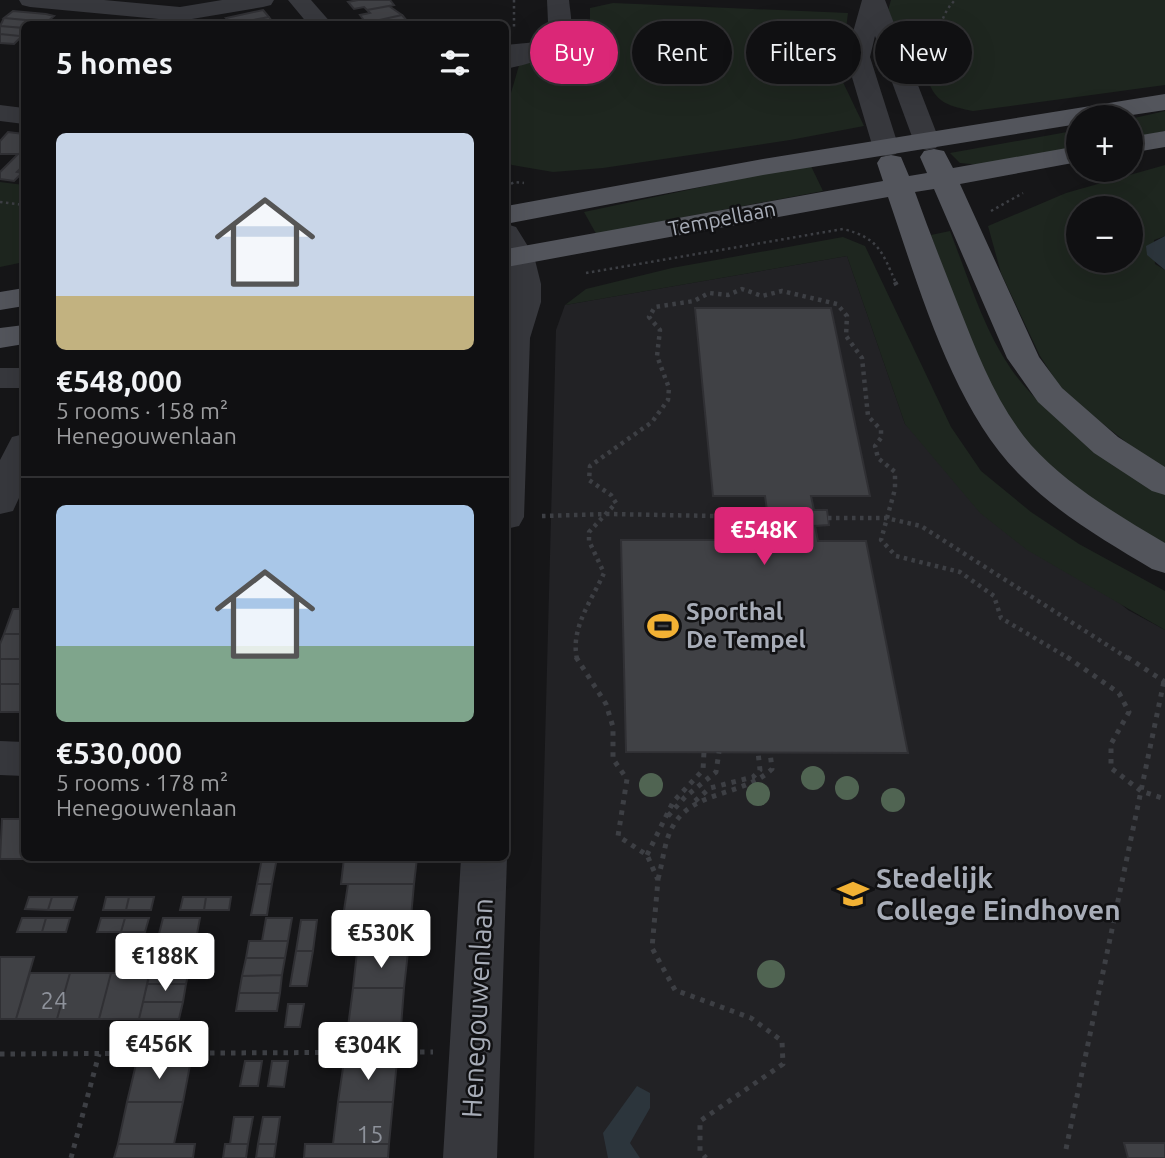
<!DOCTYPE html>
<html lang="en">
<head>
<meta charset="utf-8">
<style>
  body { margin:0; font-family:Ubuntu,sans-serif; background:#1e1e20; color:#f1f3f6; height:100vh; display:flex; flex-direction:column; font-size:26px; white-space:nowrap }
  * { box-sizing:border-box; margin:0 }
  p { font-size:23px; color:#9c9d9f }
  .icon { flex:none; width:38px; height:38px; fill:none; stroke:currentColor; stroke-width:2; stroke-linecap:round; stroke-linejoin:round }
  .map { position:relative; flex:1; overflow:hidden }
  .details { position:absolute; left:21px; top:21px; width:488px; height:840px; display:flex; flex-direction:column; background:#101012; border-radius:10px; box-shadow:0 7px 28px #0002,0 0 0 2px #303032 }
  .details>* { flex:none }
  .banner { position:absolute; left:530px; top:21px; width:528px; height:63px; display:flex; gap:14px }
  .tools { position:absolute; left:1066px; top:105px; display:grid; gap:14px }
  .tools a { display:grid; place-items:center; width:77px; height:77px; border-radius:50%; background:#101012; box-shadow:0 7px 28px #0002,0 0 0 2px #303032; font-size:35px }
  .price { position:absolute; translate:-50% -60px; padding:0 16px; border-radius:7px; background:#fff; color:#222; font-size:23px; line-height:46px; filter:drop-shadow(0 2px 4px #0008) }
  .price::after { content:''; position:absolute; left:50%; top:42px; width:21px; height:16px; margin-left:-10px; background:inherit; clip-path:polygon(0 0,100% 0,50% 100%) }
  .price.selected { background:#db2777; color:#fff }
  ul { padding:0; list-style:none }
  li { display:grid; align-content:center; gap:14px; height:371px; padding:0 35px }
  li+li { border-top:2px solid #303032 }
  li span { display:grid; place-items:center; height:217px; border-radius:10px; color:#555 }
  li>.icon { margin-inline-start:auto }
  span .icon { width:126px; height:126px; fill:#fffc; stroke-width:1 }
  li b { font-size:30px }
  h2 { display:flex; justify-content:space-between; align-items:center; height:84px; padding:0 35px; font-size:30px }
  .tag { padding:0 24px; border-radius:32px; background:#101012; box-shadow:0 7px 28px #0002,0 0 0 2px #303032; font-size:24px; line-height:63px }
  .tag.selected { background:#db2777; color:#fff }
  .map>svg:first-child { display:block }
  .built { fill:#222225 }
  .green { fill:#1e261f; fill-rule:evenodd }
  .water { fill:#2c353c }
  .building { fill:#404145; stroke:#303034; stroke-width:2 }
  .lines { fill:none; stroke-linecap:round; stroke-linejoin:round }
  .path-far2 { stroke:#3d3f44; stroke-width:2.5; stroke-dasharray:2.5 3.5; stroke-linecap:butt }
  .path-far1 { stroke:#3d3f44; stroke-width:4.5; stroke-dasharray:3.5 4.5; stroke-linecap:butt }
  .path { stroke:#3d3f44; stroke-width:5; stroke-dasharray:4.5 6; stroke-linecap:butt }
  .minor { fill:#37383d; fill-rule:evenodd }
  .major { fill:#53555c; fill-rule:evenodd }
  .tree { fill:#506452 }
  .labels { text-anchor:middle; stroke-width:5; stroke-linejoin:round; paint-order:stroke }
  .far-street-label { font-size:21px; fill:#a8adb8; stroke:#111113 }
  .poi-label { font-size:24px; font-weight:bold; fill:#a8adb8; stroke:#111113; text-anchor:start }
  .near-number-label { font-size:24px; fill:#8e929b }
  .near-poi-label { font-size:28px; font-weight:bold; fill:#a8adb8; stroke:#111113; text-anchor:start }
  .near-street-label { font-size:28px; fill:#a8adb8; stroke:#111113 }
</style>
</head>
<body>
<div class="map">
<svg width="1165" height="1158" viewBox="0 0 1165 1158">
  <rect width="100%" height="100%" fill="#161618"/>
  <!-- built -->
  <path class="built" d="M847 256 905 424 1128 610 1165 630V1158H534L556 330 565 305Z"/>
  <!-- green -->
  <path class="green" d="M891 0H1165V85L973 111C936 104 934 98 921 63L909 58 888 10Z
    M613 3 848 13 840 76 864 126 790 140 603 168 553 172 512 165 506 161V110L520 62C544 61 571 61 590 44V8Z
    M1165 111V131L1131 138 1130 119Z
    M1078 130V147L981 165 960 163 950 153Z
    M810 164 823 191 652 223 599 239 584 212Z
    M1165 165V236L1154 240 1155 264 1165 270V473L1064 393 1040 356 1001 273 988 226 1066 193ZM1078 208H1130V261H1078Z
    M0 182 24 185V262L0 267Z
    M950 231C968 277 983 328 1011 369 1050 424 1111 457 1165 494V547L1121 521 1034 454 986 385 931 235Z
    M843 237 865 246 951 427 981 471 1031 512 1079 544 1165 591V630L1027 550 980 513 905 424 847 256 565 305 586 289 672 268Z"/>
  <!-- water -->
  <path class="water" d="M1165 236V270L1147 255 1146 246Z
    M637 1086 650 1093V1108L630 1143 640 1158H608L603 1133Z"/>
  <!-- building -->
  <path class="building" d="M358 0H390L394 5 367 10 364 7 354 9 348 2Z
    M389 6 402 15 366 23 360 15 370 13 367 10Z
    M263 10 269 17 232 24 226 18Z
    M13 11 46 14 54 16 47 22 4 18Z
    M402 15 408 22 405 23 406 24 366 23Z
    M269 17 274 24H232Z
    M4 18 37 21 34 24H24V28L0 26Z
    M0 26 24 28V32L20 36 0 34Z
    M0 34 20 36H22L14 44 0 43Z
    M8 132 24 134 22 136 24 137 22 154H0V141Z
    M24 152V165L17 172 22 173 14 181 0 179V172L18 154Z
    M695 308H831L870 496H811L814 510H827L829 525 815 526 818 541H866L908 753 626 752 621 540H771L765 496H713Z
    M13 609H24V634H4Z
    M4 634H24V659H0V644Z
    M0 659H24V684H0Z
    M0 684H24V699L20 712H0Z
    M2 819H24L26 859H0Z
    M262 858H277L272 884H257Z
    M344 858H417L414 884H341Z
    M257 884H272L267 915H251Z
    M348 884H414L411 917H343Z
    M29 897H52L48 910 25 909Z
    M52 897H77L73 910H48Z
    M106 897H129L126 910H103Z
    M129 897H154L151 910H126Z
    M183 897H206L204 910H180Z
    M206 897H231L229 910H204Z
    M361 917H411L408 952H357Z
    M22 918H46L42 932H17Z
    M46 918H70L66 932H42Z
    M101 918H125L121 932H97Z
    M125 918H149L145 932H121Z
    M163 918H200L197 934H159Z
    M266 918H292L288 941H262Z
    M301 920H317L313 951H296Z
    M159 934H197L193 950 155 951Z
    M249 941H288L285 958H246Z
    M193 950 190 967H151L155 951Z
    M296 951H313L307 986H290Z
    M357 952H408L404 988H353Z
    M0 957H34L16 1019H0Z
    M246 958H285L282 975 242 976Z
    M151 967H190L186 984H147Z
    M150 972 139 1019H99L111 973Z
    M30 973H70L57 1019H16Z
    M70 973H111L99 1019H57Z
    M282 975 280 993H239L242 976Z
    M147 984H186L183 1002H143Z
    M353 988H404L401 1027H348Z
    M239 993H280L277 1011H236Z
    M143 1002H183L179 1019H139Z
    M288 1004H304L300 1027H285Z
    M137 1060H191L183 1102H127Z
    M245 1061H262L258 1086H240Z
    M272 1061H288L284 1087 268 1086Z
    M344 1061H397L393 1102H338Z
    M127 1102H183L174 1144H118Z
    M338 1102H393L389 1144H333Z
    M234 1117H253L248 1144H230Z
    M263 1117H280L276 1144H258Z
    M1124 1143H1165V1158H1128Z
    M118 1144H195L193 1158H114Z
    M225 1144H248L246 1158H223Z
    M258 1144H276L274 1158H256Z
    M305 1144H389L388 1158H304Z"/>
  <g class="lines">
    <!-- path-far2 -->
    <path class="path-far2" d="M514 0V29
      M928 64C939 42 937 18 955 0
      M1089 175 1107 170
      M506 187 514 182 524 183
      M0 202 24 205
      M991 211 1023 193
      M586 273 843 229C879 238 882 252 896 283"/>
    <!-- path-far1 -->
    <path class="path-far1" d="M895 282 898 288
      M542 516 609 514 767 517
      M828 518H886L921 526 1129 659
      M577 659C570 628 592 600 604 573L589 541V532L616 503 611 495 589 480 590 466 652 422 668 400 669 388 657 356 660 330 649 317 655 307 694 301 709 293 728 295 742 289 762 296 782 291 837 304 847 316 846 336 862 358 868 416 881 430V438L875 446 878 458 895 472V489L881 540 896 556 960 572 994 596 1001 618 1070 659"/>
    <!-- path -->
    <path class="path" d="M576 657 606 704 613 727V759L627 779 618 836 647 855 658 880 652 948 675 990 751 1018 782 1041 783 1064 700 1121V1151L706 1158
      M1067 657 1119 693 1129 712 1111 744V768L1141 791 1165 799
      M1127 657 1165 682
      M695 801 710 788 753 777 760 770 758 752
      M668 816 685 797 716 772 719 752
      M647 855 673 802 703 770 704 752
      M658 879C663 862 664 841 673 826 693 790 744 796 772 769L770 752
      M0 1054 433 1052
      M1066 1149 1164 681
      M71 1158 99 1054"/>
    <!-- minor -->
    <path class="minor" d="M19 0H104L180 7 222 0H274L271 5 263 7 180 21 30 7 22 5Z
      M288 0H311L332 24H308Z
      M547 0H569C570 11 573 23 570 33 563 57 527 64 506 69V45L537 42 545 37 548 22Z
      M862 0H885L940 142 936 148 927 150 918 148 914 142 875 36 870 57 899 148 896 154 886 156 876 154 873 148 846 57Z
      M0 105 24 108V124L0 121Z
      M506 224 516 227 534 256 541 284V302L530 338 524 517 519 526 506 529V314L511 284 506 263Z
      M0 368H24V388H0Z
      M24 434V487L13 511 0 514V460L12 437Z
      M0 741 24 742V776L0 775Z
      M506 855 507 858 497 1158H443L461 858Z"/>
    <!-- major -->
    <path class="major" d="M1165 94V110L1119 117H1078V124L763 175 506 224V206L763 159Z
      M1165 131V147L1130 153V137Z
      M1078 146V162L960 184 1039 357 1062 388 1118 437 1165 467V495L1152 491 1094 453 1038 402 1007 358 934 189 915 192C929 231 944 269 959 307 978 355 997 405 1031 445 1068 486 1118 515 1165 543V573L1152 569C1107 542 1060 515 1022 477 953 410 919 287 888 197L506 267V249L883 181 877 163 881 157 891 155 901 157 909 176 927 173 920 157 924 151 934 149 944 151 953 168Z
      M24 288V306L0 310V292Z
      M24 325V344L0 348V328Z"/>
  </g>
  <!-- trees -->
  <g class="tree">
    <circle cx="813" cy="778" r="12"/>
    <circle cx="651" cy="785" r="12"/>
    <circle cx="847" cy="788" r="12"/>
    <circle cx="758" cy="794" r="12"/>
    <circle cx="893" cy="800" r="12"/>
    <circle cx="771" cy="974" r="14"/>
  </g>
  <!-- icons -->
  <defs>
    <symbol id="stadium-bare" viewBox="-9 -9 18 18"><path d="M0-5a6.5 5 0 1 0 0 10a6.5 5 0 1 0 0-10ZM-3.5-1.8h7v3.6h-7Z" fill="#f2b134" stroke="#111113" stroke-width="2.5" paint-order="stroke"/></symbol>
    <symbol id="school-bare" viewBox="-9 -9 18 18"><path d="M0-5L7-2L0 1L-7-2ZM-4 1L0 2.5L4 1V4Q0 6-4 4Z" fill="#f2b134" stroke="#111113" stroke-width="2.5" paint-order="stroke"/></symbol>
  </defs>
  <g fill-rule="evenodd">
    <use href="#stadium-bare" x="641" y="604" width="44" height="44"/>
    <use href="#school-bare" x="831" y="872" width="44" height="44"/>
  </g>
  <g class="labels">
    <!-- far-street labels -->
    <g class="far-street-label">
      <text transform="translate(722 219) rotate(-11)" y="7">Tempellaan</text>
    </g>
    <!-- poi labels -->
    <g class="poi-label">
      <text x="686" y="620">Sporthal<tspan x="686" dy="28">De Tempel</tspan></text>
    </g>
    <!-- near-number labels -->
    <g class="near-number-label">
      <text x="54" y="1009">24</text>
      <text x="370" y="1143">15</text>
    </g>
    <!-- near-poi labels -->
    <g class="near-poi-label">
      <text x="876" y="888">Stedelijk<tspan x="876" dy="32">College Eindhoven</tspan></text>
    </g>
    <!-- near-street labels -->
    <g class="near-street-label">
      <text transform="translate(477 1008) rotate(-87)" y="10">Henegouwenlaan</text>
    </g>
  </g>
</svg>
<div class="tools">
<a>+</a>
<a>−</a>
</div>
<b class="price selected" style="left:764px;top:567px">€548K</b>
<b class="price" style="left:381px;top:970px">€530K</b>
<b class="price" style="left:165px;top:993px">€188K</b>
<b class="price" style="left:159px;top:1081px">€456K</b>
<b class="price" style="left:368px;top:1082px">€304K</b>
<div class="banner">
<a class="tag selected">Buy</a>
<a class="tag">Rent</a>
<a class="tag">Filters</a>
<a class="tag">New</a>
</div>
<section class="details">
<h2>5 homes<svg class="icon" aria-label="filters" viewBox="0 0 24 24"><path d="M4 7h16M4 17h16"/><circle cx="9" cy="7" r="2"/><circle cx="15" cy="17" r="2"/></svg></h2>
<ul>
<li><span style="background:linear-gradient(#c9d6e8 75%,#c2b280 0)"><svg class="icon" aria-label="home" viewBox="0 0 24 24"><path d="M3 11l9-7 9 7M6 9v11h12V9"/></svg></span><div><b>€548,000</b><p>5 rooms · 158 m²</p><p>Henegouwenlaan</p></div></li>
<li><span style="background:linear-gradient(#a9c7e8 65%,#7fa58c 0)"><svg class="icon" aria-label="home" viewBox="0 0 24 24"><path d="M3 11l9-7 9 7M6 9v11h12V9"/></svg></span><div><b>€530,000</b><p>5 rooms · 178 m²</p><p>Henegouwenlaan</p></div></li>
</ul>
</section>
</div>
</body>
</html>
